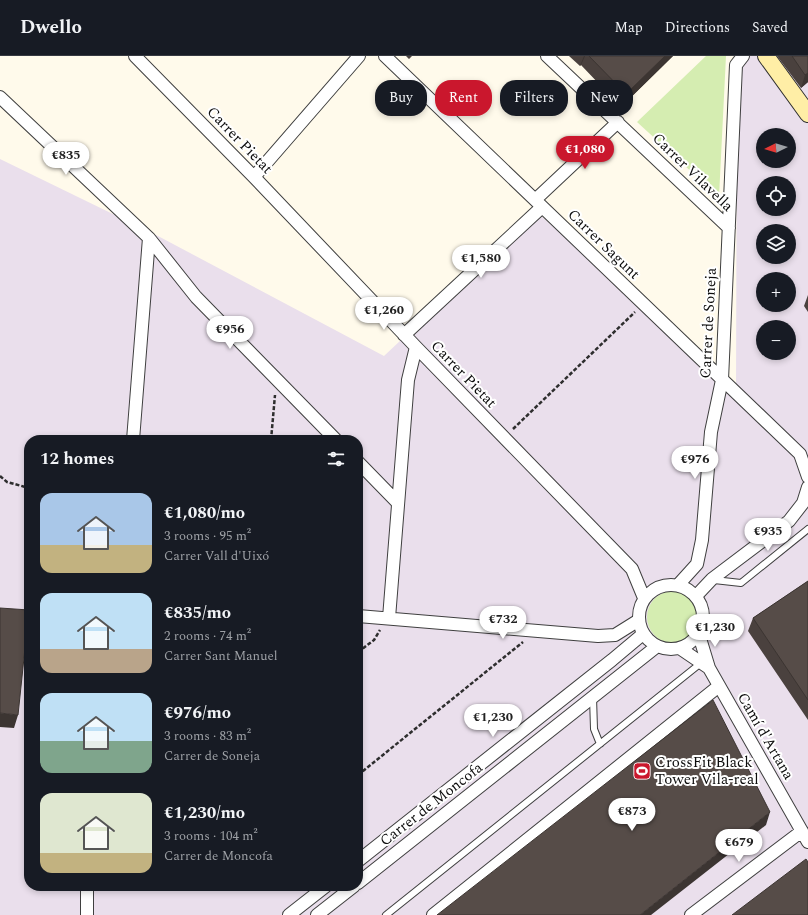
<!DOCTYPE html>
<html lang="en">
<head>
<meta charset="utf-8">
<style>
  body { margin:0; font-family:Spectral,serif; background:#20242c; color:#f1f3f6; height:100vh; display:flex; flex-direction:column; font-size:15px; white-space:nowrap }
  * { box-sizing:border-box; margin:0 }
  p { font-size:13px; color:#9ea1a6 }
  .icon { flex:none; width:22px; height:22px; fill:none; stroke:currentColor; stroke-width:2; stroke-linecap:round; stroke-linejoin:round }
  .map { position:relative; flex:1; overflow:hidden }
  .drawer { position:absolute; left:24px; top:379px; width:339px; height:456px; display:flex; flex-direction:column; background:#171b24; border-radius:16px; box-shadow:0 2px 6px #0003 }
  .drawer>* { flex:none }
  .top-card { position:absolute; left:375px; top:24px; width:373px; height:36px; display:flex; gap:8px }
  .needle { width:26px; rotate:265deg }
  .tools { position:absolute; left:756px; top:72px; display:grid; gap:8px }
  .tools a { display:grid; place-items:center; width:40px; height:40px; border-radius:50%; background:#171b24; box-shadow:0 2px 6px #0003; font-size:20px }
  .price { position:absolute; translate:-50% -34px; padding:0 9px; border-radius:14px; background:#fff; color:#222; font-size:13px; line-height:26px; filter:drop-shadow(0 1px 2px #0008) }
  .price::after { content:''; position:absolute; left:50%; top:24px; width:12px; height:9px; margin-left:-6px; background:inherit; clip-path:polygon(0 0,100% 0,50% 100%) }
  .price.active { background:#ca172d; color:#fff }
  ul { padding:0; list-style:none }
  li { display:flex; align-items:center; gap:12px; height:100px; padding:0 16px }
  li span { display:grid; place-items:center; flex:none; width:112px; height:80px; border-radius:12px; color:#555 }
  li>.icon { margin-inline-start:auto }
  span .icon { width:48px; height:48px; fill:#fffc; stroke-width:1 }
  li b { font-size:17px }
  h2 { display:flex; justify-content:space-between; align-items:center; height:48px; padding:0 16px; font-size:17px }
  .tag { padding:0 14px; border-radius:16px; background:#171b24; box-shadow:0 2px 6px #0003; font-size:14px; line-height:36px }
  .tag.active { background:#ca172d; color:#fff }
  header { display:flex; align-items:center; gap:24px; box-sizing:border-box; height:56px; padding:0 20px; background:#171b24; border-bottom:1px solid #363941 }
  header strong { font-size:19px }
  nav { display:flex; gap:22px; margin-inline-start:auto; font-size:14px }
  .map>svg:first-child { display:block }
  .industrial { fill:#eadfec; fill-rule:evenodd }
  .green { fill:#d5edb1 }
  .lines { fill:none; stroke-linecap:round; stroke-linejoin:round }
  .lane-casing { stroke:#3f3f3f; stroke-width:8 }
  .street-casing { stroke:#3f3f3f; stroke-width:14 }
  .secondary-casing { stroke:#2e2e2e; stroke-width:18 }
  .path { stroke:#2e2e2e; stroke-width:2.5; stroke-dasharray:4 2; stroke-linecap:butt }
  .lane { stroke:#fff; stroke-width:6 }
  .street { stroke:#fff; stroke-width:12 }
  .secondary { stroke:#ffeea6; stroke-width:16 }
  .wall { fill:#4a413e }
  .shaded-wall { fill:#3c3532 }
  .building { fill:#564c48; stroke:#3c3532 }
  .labels { text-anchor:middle; stroke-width:4; stroke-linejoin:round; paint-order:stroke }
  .street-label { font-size:15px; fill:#0c0c0c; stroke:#fff }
  .poi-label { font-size:15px; fill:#0c0c0c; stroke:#fff; text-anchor:start }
</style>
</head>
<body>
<header>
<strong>Dwello</strong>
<nav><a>Map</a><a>Directions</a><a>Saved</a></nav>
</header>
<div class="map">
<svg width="808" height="859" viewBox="0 0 808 859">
  <rect width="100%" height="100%" fill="#fffaeb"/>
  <!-- industrial -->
  <path class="industrial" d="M737 0H808V859H0V103L158 180 384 300 537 156 736 336ZM763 79H789V105H763ZM763 127H789V153H763ZM763 175H789V201H763ZM763 223H789V249H763ZM763 271H789V297H763ZM29 384H358V830H29Z"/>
  <!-- green -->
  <path class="green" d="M706 0H726L719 141 637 66Z
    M647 561a26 26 0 1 1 52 0a26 26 0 1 1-52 0Z"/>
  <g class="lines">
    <defs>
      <path id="lane" d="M714 524 741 527 808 473
        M593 641 594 673 600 688
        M386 859 701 607"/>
      <path id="street" d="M135 0 254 121 416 291 632 513 644 542
        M385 0 800 398 808 421
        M547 0 729 172
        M0 41 149 182 196 241 336 384
        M254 121 359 0
        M535 144 618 66
        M404 279 542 151
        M133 384 149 182
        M358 406 398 447
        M639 561a32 32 0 1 1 64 0a32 32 0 1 1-64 0Z
        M678 529 697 508 702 484 711 376 722 324 736 9 743 0
        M696 540 712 523 789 465 803 447 808 431
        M358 560 598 580 615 579 639 564
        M389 562 408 324 416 291
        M699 579 709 612 808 786
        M681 593 709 612
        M358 805 612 604 643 578
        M358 827 656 591
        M87 859V830
        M289 859 326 830
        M317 859 354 830
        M433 859 719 630
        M691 859 802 775"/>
      <path id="secondary" d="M766 0 808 58"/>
    </defs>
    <!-- lane casing -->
    <use href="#lane" class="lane-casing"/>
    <!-- street casing -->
    <use href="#street" class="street-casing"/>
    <!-- secondary casing -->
    <use href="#secondary" class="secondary-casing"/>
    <!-- path -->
    <path class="path" d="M513 373 635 256
      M271 384 275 339
      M0 420 7 426 29 432
      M358 596 374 584 380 574
      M358 719 523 586"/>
    <!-- lane -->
    <use href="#lane" class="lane"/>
    <!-- street -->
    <use href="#street" class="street"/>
    <!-- secondary -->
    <use href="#secondary" class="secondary"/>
  </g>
  <!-- wall -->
  <path class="wall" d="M406 0H412L409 3Z
    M569 0H673L621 51 581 9 580 10Z
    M777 0H808V26L801 32Z
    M808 239V256L804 250Z
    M808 525V664L748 575 753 562Z"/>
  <!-- shaded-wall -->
  <path class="shaded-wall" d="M584 0H585L581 9 580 10Z
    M665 0H673L621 51 626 38Z
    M808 17V26L801 32 805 19Z
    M0 657 18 659 14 672 0 671Z
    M770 756 766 769 651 859H640Z"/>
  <!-- building -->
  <path class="building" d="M589 0H665L626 38Z
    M792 0H808V17L805 19Z
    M808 525V644L753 562Z
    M0 552 29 554 18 659 0 657Z
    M713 644 770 756 640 859H437Z
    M806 803 808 806V859H732Z"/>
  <!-- icons -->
  <defs>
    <symbol id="stadium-square" viewBox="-11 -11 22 22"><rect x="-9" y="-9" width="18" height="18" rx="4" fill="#ca172d" stroke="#fff"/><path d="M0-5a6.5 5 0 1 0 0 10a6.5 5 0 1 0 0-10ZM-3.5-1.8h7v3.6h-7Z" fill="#fff"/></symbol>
  </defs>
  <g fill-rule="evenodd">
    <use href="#stadium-square" x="632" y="705" width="20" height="20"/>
  </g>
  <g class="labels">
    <!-- street labels -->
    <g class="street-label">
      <text transform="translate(240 84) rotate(46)" y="5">Carrer Pietat</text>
      <text transform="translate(693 116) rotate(44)" y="5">Carrer Vilavella</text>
      <text transform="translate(604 188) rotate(44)" y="5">Carrer Sagunt</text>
      <text transform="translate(708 267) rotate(-87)" y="5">Carrer de Soneja</text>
      <text transform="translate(464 318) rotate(46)" y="5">Carrer Pietat</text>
      <text transform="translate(766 680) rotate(60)" y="5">Camí d'Artana</text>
      <text transform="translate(431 748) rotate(-38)" y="5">Carrer de Moncofa</text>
    </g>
    <!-- poi labels -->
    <g class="poi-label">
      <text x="655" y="711">CrossFit Black<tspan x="655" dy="17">Tower Vila-real</tspan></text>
    </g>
  </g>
</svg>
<div class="tools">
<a><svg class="needle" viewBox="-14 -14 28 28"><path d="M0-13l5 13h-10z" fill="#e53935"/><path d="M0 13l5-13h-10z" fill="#9ea1a6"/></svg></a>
<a><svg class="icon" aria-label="locate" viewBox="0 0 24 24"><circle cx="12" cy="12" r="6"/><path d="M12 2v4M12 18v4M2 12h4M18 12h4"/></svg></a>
<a><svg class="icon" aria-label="layers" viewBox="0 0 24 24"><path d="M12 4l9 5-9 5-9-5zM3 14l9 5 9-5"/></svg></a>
<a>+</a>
<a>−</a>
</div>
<b class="price active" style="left:585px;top:114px">€1,080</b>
<b class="price" style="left:66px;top:120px">€835</b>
<b class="price" style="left:481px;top:223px">€1,580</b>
<b class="price" style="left:384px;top:275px">€1,260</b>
<b class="price" style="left:230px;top:294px">€956</b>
<b class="price" style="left:695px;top:424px">€976</b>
<b class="price" style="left:768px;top:496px">€935</b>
<b class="price" style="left:503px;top:584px">€732</b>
<b class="price" style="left:715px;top:592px">€1,230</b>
<b class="price" style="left:493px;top:682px">€1,230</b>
<b class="price" style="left:632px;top:776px">€873</b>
<b class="price" style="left:739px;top:807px">€679</b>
<div class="top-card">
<a class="tag">Buy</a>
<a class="tag active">Rent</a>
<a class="tag">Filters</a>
<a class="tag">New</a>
</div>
<section class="drawer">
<h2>12 homes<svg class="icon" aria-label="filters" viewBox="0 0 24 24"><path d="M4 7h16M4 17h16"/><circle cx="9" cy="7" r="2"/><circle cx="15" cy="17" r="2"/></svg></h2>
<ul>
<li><span style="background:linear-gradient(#a9c7e8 65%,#c2b280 0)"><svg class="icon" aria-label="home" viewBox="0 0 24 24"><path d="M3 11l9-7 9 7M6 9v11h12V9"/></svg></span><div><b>€1,080/mo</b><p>3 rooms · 95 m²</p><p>Carrer Vall d'Uixó</p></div></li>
<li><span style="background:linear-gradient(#bfe0f5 70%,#b9a48a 0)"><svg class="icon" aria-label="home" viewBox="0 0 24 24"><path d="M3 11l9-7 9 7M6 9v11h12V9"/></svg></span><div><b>€835/mo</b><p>2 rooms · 74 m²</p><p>Carrer Sant Manuel</p></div></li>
<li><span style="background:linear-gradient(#bfe0f5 60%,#7fa58c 0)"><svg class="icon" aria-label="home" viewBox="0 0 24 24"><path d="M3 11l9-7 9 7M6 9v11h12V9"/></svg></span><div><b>€976/mo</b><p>3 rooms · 83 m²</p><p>Carrer de Soneja</p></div></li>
<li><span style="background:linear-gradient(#dfe7d0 75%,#c2b280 0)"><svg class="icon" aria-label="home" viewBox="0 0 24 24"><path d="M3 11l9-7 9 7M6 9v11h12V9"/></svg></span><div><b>€1,230/mo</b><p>3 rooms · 104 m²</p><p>Carrer de Moncofa</p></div></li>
</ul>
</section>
</div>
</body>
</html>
